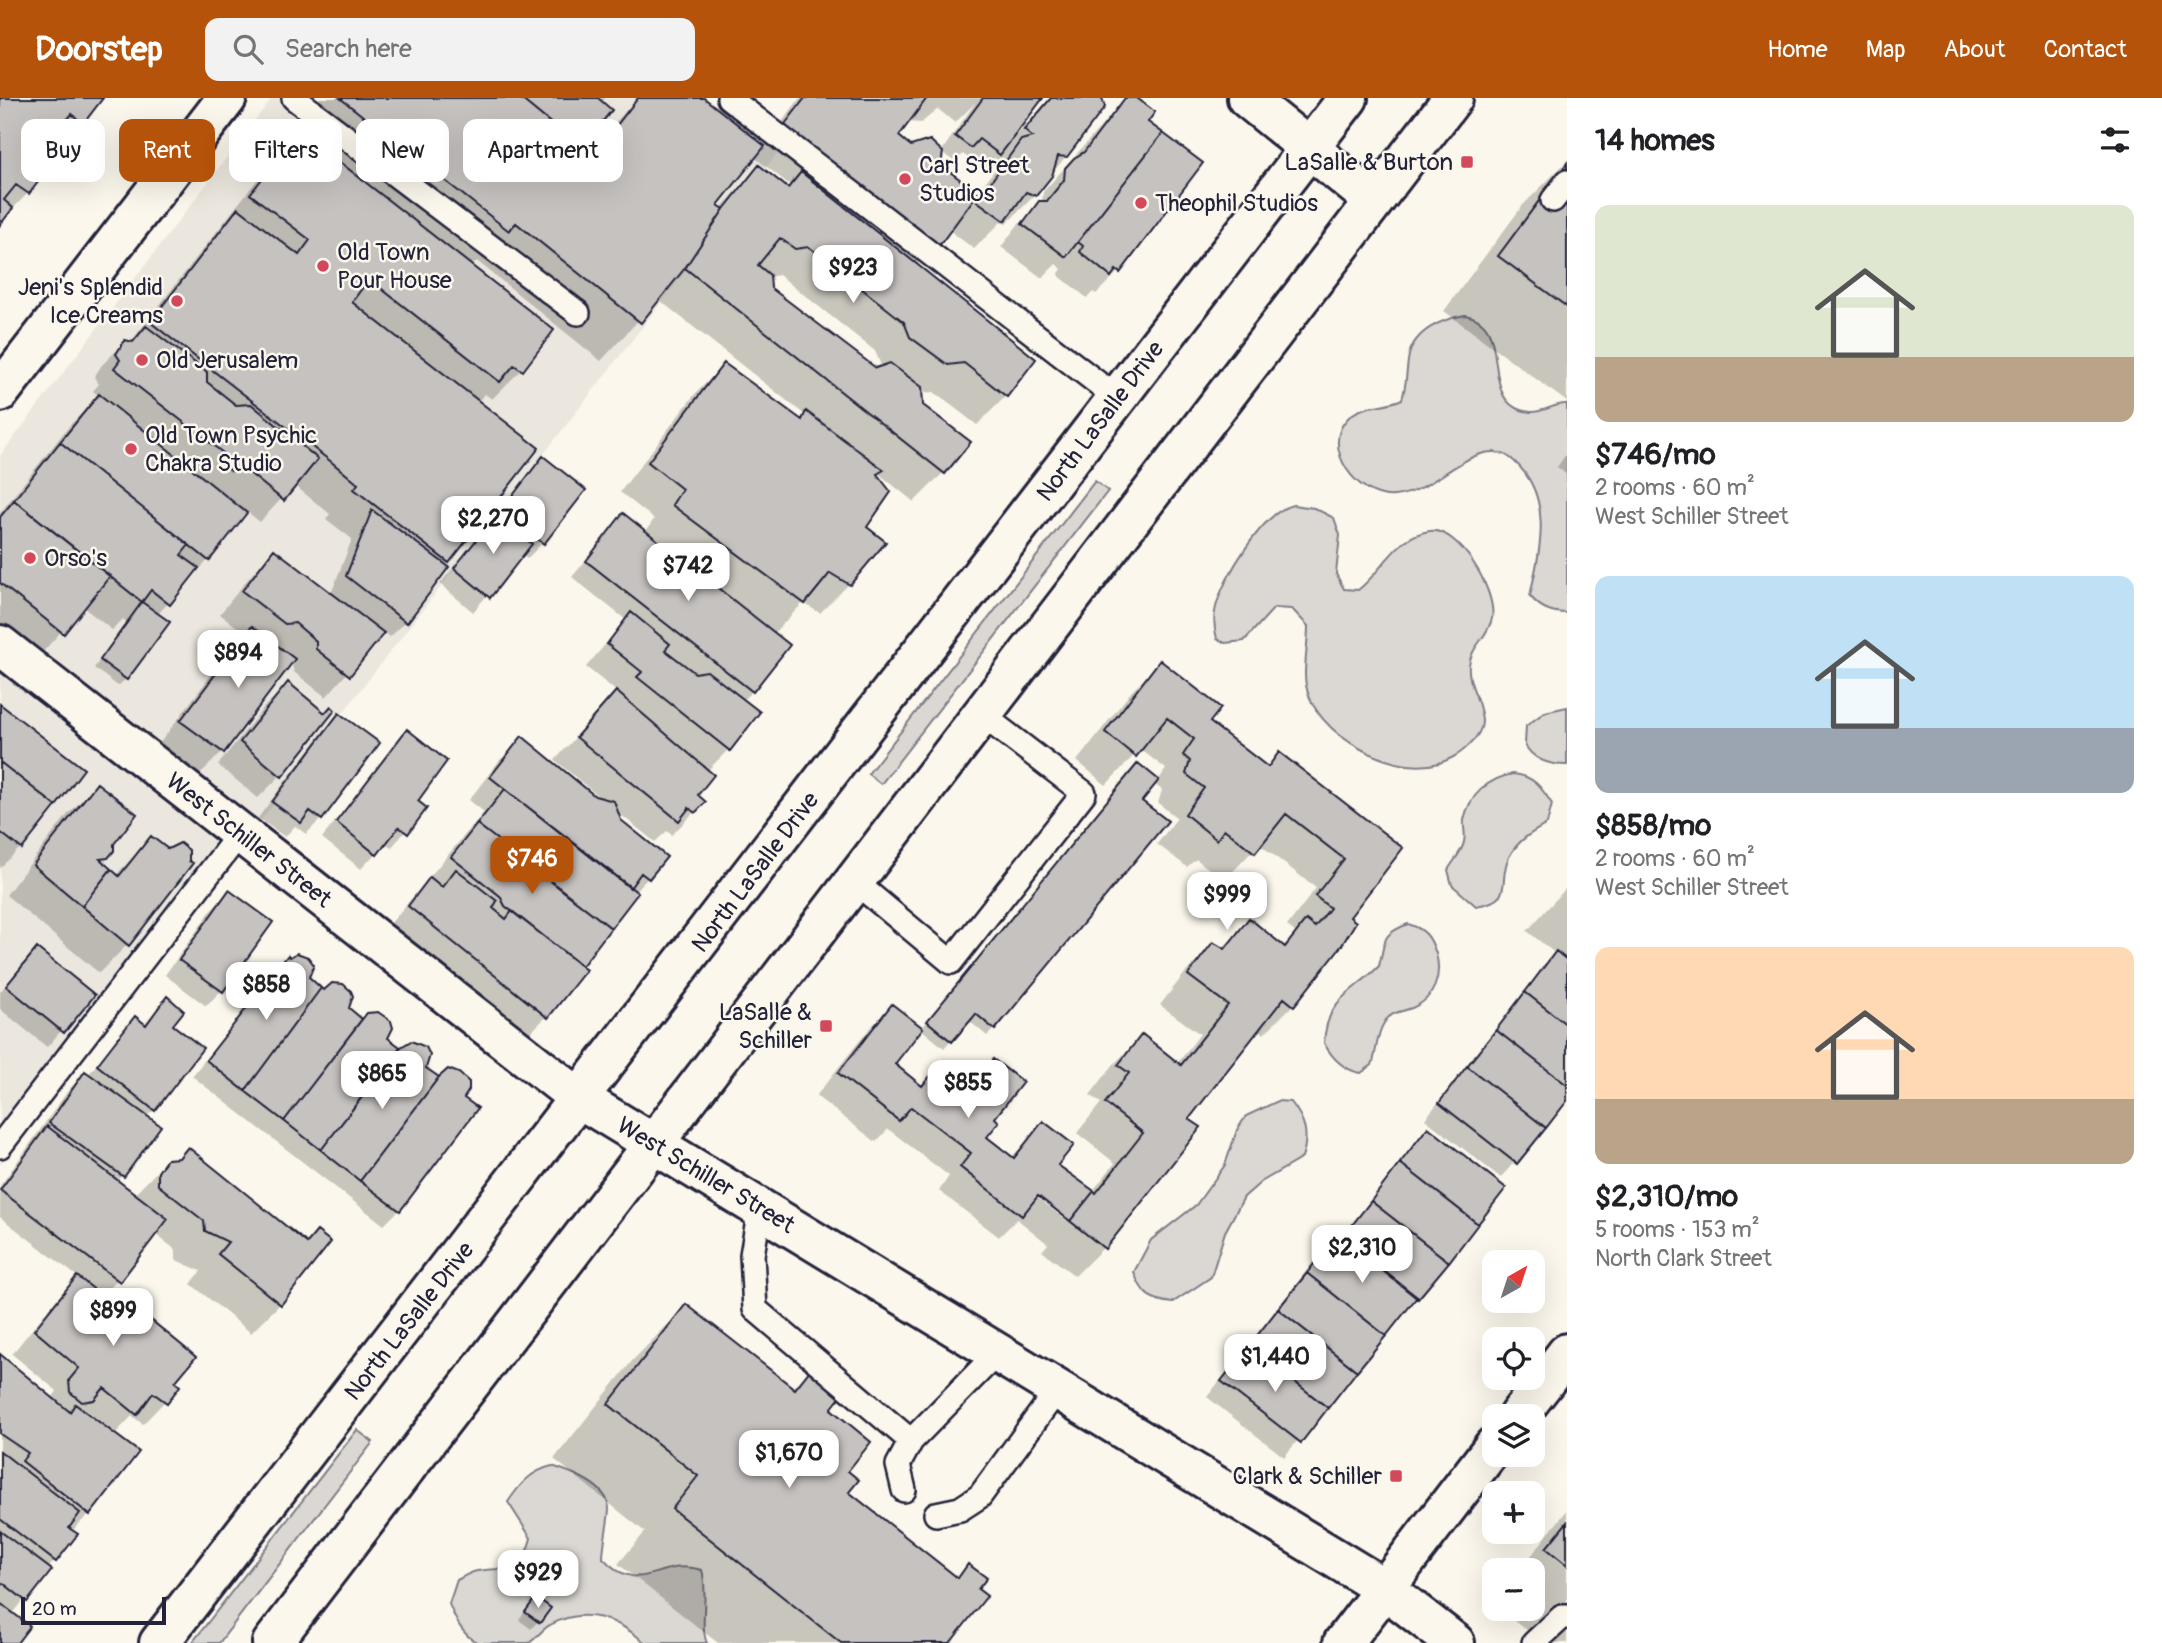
<!DOCTYPE html>
<html lang="en">
<head>
<meta charset="utf-8">
<style>
  body { margin:0; font-family:Pangolin,sans-serif; background:#f2f2f2; color:#202124; height:100vh; display:flex; flex-direction:column; font-size:26px; white-space:nowrap }
  * { box-sizing:border-box; margin:0 }
  p { font-size:23px; color:#757577 }
  .icon { flex:none; width:38px; height:38px; fill:none; stroke:currentColor; stroke-width:2; stroke-linecap:round; stroke-linejoin:round }
  .map { position:relative; flex:1; overflow:hidden }
  .panel { display:flex; flex-direction:column; background:#fff; width:595px }
  .panel>* { flex:none }
  .guide { position:absolute; left:21px; top:21px; width:665px; height:63px; display:flex; gap:14px }
  .needle { width:46px; rotate:39deg }
  .fabs { position:absolute; left:1482px; top:1152px; display:grid; gap:14px }
  .fabs a { display:grid; place-items:center; width:63px; height:63px; border-radius:14px; background:#fff; box-shadow:0 7px 28px #0002; font-size:35px }
  .scale { position:absolute; left:21px; bottom:18px; width:145px; box-sizing:border-box; padding-left:7px; border:4px solid #22223b; border-top:0; font-size:19px; line-height:24px; white-space:nowrap; color:#22223b; -webkit-text-stroke:5px #fbf7ec; paint-order:stroke }
  .price { position:absolute; translate:-50% -60px; padding:0 16px; border-radius:14px; background:#fff; color:#222; font-size:23px; line-height:46px; filter:drop-shadow(0 2px 4px #0008) }
  .price::after { content:''; position:absolute; left:50%; top:42px; width:21px; height:16px; margin-left:-10px; background:inherit; clip-path:polygon(0 0,100% 0,50% 100%) }
  .price.selected { background:#b45309; color:#fff }
  ul { padding:0; list-style:none }
  li { display:grid; align-content:center; gap:14px; height:371px; padding:0 28px }
  li span { display:grid; place-items:center; height:217px; border-radius:14px; color:#555 }
  li>.icon { margin-inline-start:auto }
  span .icon { width:126px; height:126px; fill:#fffc; stroke-width:1 }
  li b { font-size:30px }
  h2 { display:flex; justify-content:space-between; align-items:center; height:84px; padding:0 28px; font-size:30px }
  .chip { padding:0 24px; border-radius:14px; background:#fff; box-shadow:0 7px 28px #0002; font-size:24px; line-height:63px }
  .chip.selected { background:#b45309; color:#fff }
  header { display:flex; align-items:center; gap:42px; box-sizing:border-box; height:98px; padding:0 35px; background:#b45309; color:#fff }
  header strong { font-size:33px }
  nav { display:flex; gap:38px; margin-inline-start:auto; font-size:24px }
  .search { width:490px; height:63px; background:#f2f2f2; display:flex; align-items:center; gap:18px; box-sizing:border-box; padding:0 24px; border-radius:14px; color:#757577; font-size:26px }
  main { display:flex; flex:1; min-height:0 }
  .map>svg:first-child { display:block }
  .built { fill:#ebe7df }
  .green { fill:#dbd8d3; stroke:#7e7d87; stroke-width:2 }
  .shadow { fill:#0003; fill-rule:evenodd }
  .building { fill:#c6c2c0; stroke:#22223b; stroke-width:2 }
  .lines { fill:none; stroke-linecap:round; stroke-linejoin:round }
  .lane-casing { stroke:#22223b; stroke-width:28 }
  .street-casing { stroke:#22223b; stroke-width:44 }
  .secondary-casing { stroke:#22223b; stroke-width:44 }
  .lane { stroke:#fbf7ec; stroke-width:23 }
  .street { stroke:#fbf7ec; stroke-width:38 }
  .secondary { stroke:#fbf7ec; stroke-width:38 }
  .poi-dot { fill:#d1495b; stroke:#fbf7ec; stroke-width:2.5 }
  .labels { text-anchor:middle; stroke-width:5; stroke-linejoin:round; paint-order:stroke }
  .poi-label { font-size:24px; fill:#22223b; stroke:#fbf7ec; text-anchor:start }
  .street-label { font-size:24px; fill:#22223b; stroke:#fbf7ec }
</style>
</head>
<body>
<header>
<strong>Doorstep</strong>
<div class="search"><svg class="icon" aria-label="search" viewBox="0 0 24 24"><circle cx="10" cy="10" r="6"/><path d="M15 15l6 6"/></svg>Search here</div>
<nav><a>Home</a><a>Map</a><a>About</a><a>Contact</a></nav>
</header>
<main>
<div class="map">
<svg width="1567" height="1545" viewBox="0 0 1567 1545">
  <rect width="100%" height="100%" fill="#fbf7ec"/>
  <filter id="ink" filterUnits="userSpaceOnUse"><feTurbulence type="fractalNoise" baseFrequency=".0143" numOctaves="2"/><feDisplacementMap in="SourceGraphic" scale="14" xChannelSelector="R" yChannelSelector="G"/><feConvolveMatrix kernelMatrix="1 2 1 2 8 2 1 2 1" color-interpolation-filters="sRGB"/></filter>
  <g filter="url(#ink)">
    <!-- built -->
    <path class="built" d="M272 0H704L779 53 352 603 0 1066V358Z"/>
    <!-- green -->
    <path class="green" d="M1465 217C1517 226 1474 308 1530 314 1544 315 1554 305 1567 306V515C1551 515 1540 510 1530 498 1540 452 1554 399 1514 363 1502 352 1490 352 1475 358 1448 369 1424 396 1394 398 1358 401 1319 349 1348 320 1364 305 1384 310 1402 301 1407 286 1406 272 1409 257 1415 232 1443 221 1465 217Z
      M1095 383 1108 393 881 686 868 676Z
      M1293 407 1314 410 1334 420 1340 437 1336 476 1344 491 1358 492C1383 473 1396 437 1430 433 1459 429 1497 494 1492 520 1489 538 1471 548 1469 567 1467 586 1482 604 1482 624 1482 633 1476 640 1470 646 1440 677 1399 671 1363 652 1334 637 1305 610 1305 576 1305 560 1308 544 1308 528L1292 511 1274 510 1244 543 1225 545 1217 541C1214 530 1213 520 1216 509 1223 480 1264 413 1293 407Z
      M1567 609V667C1550 667 1534 663 1525 647L1526 628 1545 614Z
      M1513 676C1534 678 1541 689 1552 706L1547 726C1531 735 1518 742 1509 759 1497 783 1516 802 1476 808L1452 787 1448 772C1453 763 1462 754 1464 744 1466 736 1463 729 1464 722 1469 697 1489 680 1513 676Z
      M1408 826C1425 831 1431 839 1436 856 1442 877 1435 901 1412 910 1401 914 1390 914 1384 925 1376 937 1377 954 1372 967L1361 975C1344 972 1332 960 1324 945 1327 899 1352 896 1379 868 1386 842 1380 837 1408 826Z
      M1278 1003 1291 1004C1306 1023 1309 1037 1302 1060L1261 1084 1244 1099 1225 1134 1211 1179 1172 1205C1149 1202 1142 1196 1134 1174L1151 1142 1196 1107 1225 1067 1237 1032 1246 1018Z
      M357 1332 373 1344 219 1545H192Z
      M552 1368C570 1374 607 1386 609 1410 609 1422 603 1445 603 1460 642 1502 657 1458 702 1472 709 1496 699 1528 707 1545H645C618 1520 584 1508 550 1527 542 1531 537 1540 529 1545H478C462 1537 455 1521 449 1506L457 1482C463 1479 470 1474 477 1473 508 1468 521 1479 531 1440L508 1404C520 1386 531 1373 552 1368Z"/>
    <!-- shadow -->
    <path class="shadow" d="M0 0H101L67 40 28 95 0 124Z
      M320 0H605L578 50 587 57 637 0H701L763 49 800 0H1041L1013 37 1015 39 1050 0H1100L1066 58 1035 97 1006 126 1001 124 974 151 949 132 916 168 1006 298 977 327 934 294 920 295 921 308 943 375 914 404 878 375 876 378 849 486 820 515 803 505 773 536 752 593 742 603 729 651 707 673 696 697 694 714 672 737 667 733 655 744 615 712 648 780 634 794 547 918 518 947 380 838 484 714 469 702 499 663 522 641 594 699 603 702 555 662 617 594 586 569 626 522 572 479 623 418 645 435 654 421 620 394 695 296 724 267 799 322 805 317 658 201 601 263 477 163 471 169 521 272 492 301 485 296 477 304 446 469 405 524 390 539 383 534 326 599 294 574 291 563 222 654 200 676 159 646 230 552 246 536 220 516 252 476 275 453 331 496 352 441 326 421 330 416 294 387 260 424 246 413 208 462 157 517 126 581 118 588 94 570 127 525 123 521 112 532 83 509 40 557 0 525V415L70 327 99 298 93 293 99 286 94 279 102 267 125 244 130 245 271 64 298 36 294 33ZM975 5 941 54 910 50 896 38 907 24 921 25 938 11 955 25ZM941 54 955 64 963 56 983 71 994 60 1000 65 976 96 939 68ZM754 59 790 87 787 91 759 69 721 110 716 107ZM779 177 875 253 882 270 876 272 770 191 768 179Z
      M1126 0H1134L1145 24 1201 66 1118 174 1096 196 1093 194 1087 200 1058 177 1062 171 1056 166 1042 180 1001 149 1017 128 1042 105 1043 94Z
      M1567 63V304L1444 213 1523 107Z
      M1567 355V377L1557 369Z
      M543 361 584 392 542 445 527 461 522 456 473 514 440 486Z
      M1160 565 1207 624 1266 669 1279 656 1401 750 1347 819 1293 907 1264 936 1258 931 1186 1022 1104 1149 1075 1178 1042 1153 1048 1146 1017 1121 999 1139 939 1093 949 1078 888 1031 876 1044 816 998 869 931 892 908 921 931 1131 674 1158 683 1166 671 1140 651 1106 687 1077 663 1131 594ZM1154 686 1162 692 1158 705 1177 720 1157 746 1187 769 1196 761 1224 783 1259 746 1316 790 1287 828 1296 835 1282 849 1249 823 1221 851 1214 846 1185 875 1160 907 1200 936 1177 966 1142 938 1113 967 1090 997 1101 1005 1077 1035 1115 1065 1092 1094 1055 1068 1043 1025 1011 1060 984 1039 992 1021 993 963 960 1000 920 990 893 966 921 931 944 950 968 922 987 938 994 931 1140 703ZM1032 1092 1069 1120 1067 1123 1030 1094Z
      M288 586 325 617 333 612 280 678 258 700 218 667 265 608Z
      M0 608 82 672 20 750 0 770Z
      M339 617 321 721 306 736 295 728 285 739 258 720 324 632Z
      M407 633 416 703 425 711 391 750 385 745 361 771 322 740Z
      M97 687 112 746 101 765 116 777 151 740 128 846 99 875 6 797 68 716Z
      M1567 789V999L1501 1080 1425 1021 1556 856 1527 833Z
      M229 795 270 824 221 893 206 908 165 877 213 810Z
      M37 852 92 897 47 949 0 911V894Z
      M287 860 307 880 401 951 399 1112 384 1127 192 978Z
      M167 900 170 927 154 1012 146 1019 122 1078 116 1084 134 1097 167 1063 306 1146 328 1145 280 1206 251 1235 191 1186 201 1173 176 1162V1152L155 1136 102 1200 172 1284 165 1303 143 1326 132 1318 114 1337 89 1416 71 1434 75 1436 12 1517 15 1545H0V1258L53 1299 57 1293 12 1256 55 1203 78 1179 0 1119V1088L70 990 86 975 88 977 135 920 143 927Z
      M1429 1032 1504 1091 1284 1359 1207 1299 1322 1153 1337 1138 1340 1140Z
      M686 1208 792 1291 814 1269 845 1373 847 1395 956 1481 968 1469 976 1491 946 1545H718L618 1466 645 1434 554 1361 632 1263Z
      M1567 1412V1545H1543L1499 1510H1533V1472H1520Z
      M529 1508 549 1511 531 1531 519 1522Z"/>
    <!-- building -->
    <path class="building" d="M0 0H103L83 26 72 16 59 31 71 41 29 96 16 87 4 102 13 110 0 127Z
      M340 0H520L592 59 638 0H704L765 48 718 107 724 111 685 170 641 225 516 125 509 133Z
      M520 0H598L612 12 581 50Z
      M805 0H927L899 38 911 48 930 42 943 54 941 67 978 95 939 148 782 30Z
      M983 0H1043L1000 57 979 41 971 50 955 38Z
      M1051 0H1102L1105 9 1067 59 1058 58 1052 78 1036 98 1026 94 1005 123 977 103 1021 42 1032 39 1024 32Z
      M1125 0H1137L1155 14 1148 24 1163 35 1066 159 1022 126 1039 103H1047L1064 82 1065 70 1074 60 1084 54Z
      M300 33 554 232 523 273 514 267 500 284 369 181 352 204 539 350 449 465 354 391 358 386 329 362 150 224 238 110 299 157 310 142 250 96Z
      M1163 35 1203 65 1120 175 1116 172 1111 179 1080 154 1083 148 1078 144Z
      M1567 65V209L1498 158Z
      M759 67 788 90 801 74 1036 261 1007 299 964 265 948 267 910 239 904 224 809 149 795 151 780 140 758 167 770 177 771 190 876 270 890 265 922 289 923 307 971 344 945 376 685 170 724 111Z
      M146 228 207 274V284L236 307 251 306 318 361 284 403 242 369 231 373 224 367 223 355 114 270 120 262 116 256 125 242 133 244Z
      M724 265 802 322 806 313 884 372 877 376 891 394 867 429 886 444 850 487 830 475 805 506 672 407 682 391 648 364Z
      M99 296 247 415 209 463 60 344Z
      M60 344 189 447 181 457 199 470 170 507 151 492 142 504 14 402Z
      M543 358 586 392 544 446 501 413Z
      M14 402 110 478 64 536 0 485V419Z
      M372 412 449 469 407 525 346 478Z
      M623 415 790 547 753 594 586 463Z
      M497 416 532 446 490 500 454 470Z
      M274 451 384 535 350 578 316 551V543L295 525 285 526 242 493Z
      M142 504 170 524 127 582 100 562Z
      M631 514 670 546 665 552 695 575 707 573 760 614 730 653 637 579 642 574 607 546Z
      M252 528 295 561 224 655 180 623Z
      M1160 562 1221 610 1210 624 1268 669 1279 654 1403 750 1350 819 1356 824 1342 847 1294 908 1284 900 1189 1021 1201 1029 1105 1151 1070 1123 1094 1093 1096 1095 1143 1035 1105 1005 1129 975 1118 967 1142 936 1181 967 1228 907 1188 877 1213 844 1225 851 1249 820 1285 849 1306 822 1315 829 1330 810 1315 798 1344 761 1286 716 1255 755 1224 731 1217 742 1185 716 1204 690 1186 676 1190 663 1183 657 1194 641 1167 620 1136 659 1105 634Z
      M288 584 325 615 331 608 335 612 282 679 240 644Z
      M616 593 714 677 698 697 706 704 695 715 689 710 679 723 576 639Z
      M0 606 84 671 56 708 0 664Z
      M339 615 380 645 322 722 310 713 301 725 272 704Z
      M407 631 447 663 418 703 427 710 408 736 399 729 377 757 336 724Z
      M522 638 595 698 614 703 621 722 667 759 649 781 641 775 630 790 490 679Z
      M0 664 56 708 22 751 0 734Z
      M1138 665 1159 682 1142 703 1168 723 995 932 976 916 952 944 927 923Z
      M97 685 137 716 114 746V753L108 760 100 761 111 771 82 808 33 767Z
      M505 691 638 795 611 830 477 726Z
      M477 726 611 830 582 868 505 808 500 798 451 759Z
      M151 738 168 751 180 745 189 752V763L193 765 129 848 82 808 111 771 119 778Z
      M456 771 497 803 493 810 506 821 512 813 586 872 548 920 408 808 430 779 442 789Z
      M229 792 273 824 223 894 179 862Z
      M37 850 95 897 64 935 6 888Z
      M1556 853 1567 862V927L1525 894Z
      M297 855 308 859 314 867 309 879 321 890 245 993 206 962 288 857 290 859Z
      M332 885 343 886 351 893 353 898 349 910 362 921 284 1023 245 993 321 890 324 892Z
      M1525 894 1567 927V987L1496 932Z
      M167 898 184 913 173 927 203 950 155 1013 97 967 135 918 146 927Z
      M892 906 923 930 895 966 922 988 932 976 962 1000 993 961 1023 984 995 1020 999 1024 987 1039 1014 1060 1043 1023 1074 1047 1058 1067 1094 1093 1070 1123 1038 1098 1022 1118 960 1069 971 1055 911 1009 899 1023 838 975Z
      M378 914 391 923 393 930 388 940 400 949 321 1052 284 1023 367 915Z
      M1496 932 1567 987V1003L1546 1030 1467 968Z
      M411 943 426 949 430 957 426 970 439 979 360 1083 321 1052 401 949Z
      M1467 968 1546 1030 1517 1066 1439 1005Z
      M448 971 459 975 469 984V992L464 1000 478 1010 400 1113 360 1083 439 979Z
      M85 973 161 1028 124 1079 49 1025Z
      M47 1028 168 1121 120 1184 0 1092Z
      M1428 1029 1506 1090 1478 1126 1400 1065Z
      M188 1049 307 1145 317 1133 331 1144 281 1207 218 1156 228 1144 205 1133 204 1123 158 1087V1074L167 1061 179 1060Z
      M1400 1065 1478 1126 1449 1164 1371 1103Z
      M1371 1103 1449 1164 1418 1201 1342 1140Z
      M1337 1136 1417 1199 1386 1238 1307 1175Z
      M1307 1175 1386 1238 1357 1273 1278 1211Z
      M77 1178 110 1204 118 1195 196 1259 175 1284 180 1288 167 1305 153 1295 137 1317 104 1290 94 1302 82 1304 70 1294 69 1282 79 1270 34 1232Z
      M686 1206 795 1291 814 1267 846 1292 831 1311 871 1344 848 1373 859 1382 849 1394 958 1480 968 1466 987 1480 978 1491 987 1498 950 1545H841L672 1411 698 1378 608 1306Z
      M1278 1211 1357 1273 1328 1310 1249 1248Z
      M1249 1248 1328 1310 1301 1345 1221 1283Z
      M0 1256 70 1314 75 1306 139 1354 90 1417 22 1363 28 1355 0 1336Z
      M0 1353 80 1415 69 1430 78 1436 56 1464 0 1421Z
      M1567 1424V1467L1546 1450Z
      M0 1433 52 1472 27 1504 3 1485 0 1489Z
      M536 1499 551 1510 540 1525 525 1514Z
      M0 1505 30 1528 17 1545H0Z"/>
    <g class="lines">
      <defs>
        <path id="lane" d="M294 0 578 215
          M729 0 1117 300
          M1553 102 1567 84
          M854 783 951 864 1084 695 981 616
          M0 1048 240 735
          M760 1110 752 1157 755 1211 911 1343 898 1367 904 1392
          M911 1343 998 1254
          M936 1416 960 1411 980 1398 1058 1291
          M1534 1545 1562 1519H1567"/>
        <path id="street" d="M1247 0 1373 102
          M0 547 580 1001 1384 1490 1455 1545"/>
        <path id="secondary" d="M0 294 227 0
          M1518 1318 1567 1255
          M159 1545 1348 0
          M272 1545 1453 0
          M1343 1545 1494 1348"/>
      </defs>
      <!-- lane casing -->
      <use href="#lane" class="lane-casing"/>
      <!-- street casing -->
      <use href="#street" class="street-casing"/>
      <!-- secondary casing -->
      <use href="#secondary" class="secondary-casing"/>
      <!-- lane -->
      <use href="#lane" class="lane"/>
      <!-- street -->
      <use href="#street" class="street"/>
      <!-- secondary -->
      <use href="#secondary" class="secondary"/>
    </g>
  </g>
  <!-- markers -->
  <g class="poi-dot">
    <rect x="1460" y="57" width="14" height="14" rx="3.5"/>
    <circle cx="905" cy="81" r="7"/>
    <circle cx="1141" cy="105" r="7"/>
    <circle cx="323" cy="168" r="7"/>
    <circle cx="177" cy="203" r="7"/>
    <circle cx="142" cy="262" r="7"/>
    <circle cx="131" cy="351" r="7"/>
    <circle cx="30" cy="460" r="7"/>
    <rect x="819" y="921" width="14" height="14" rx="3.5"/>
    <rect x="1389" y="1371" width="14" height="14" rx="3.5"/>
  </g>
  <g class="labels">
    <!-- poi labels -->
    <g class="poi-label">
      <text x="1453" y="72" text-anchor="end">LaSalle &amp; Burton</text>
      <text x="919" y="75">Carl Street<tspan x="919" dy="28">Studios</tspan></text>
      <text x="1155" y="113">Theophil Studios</text>
      <text x="337" y="162">Old Town<tspan x="337" dy="28">Pour House</tspan></text>
      <text x="163" y="197" text-anchor="end">Jeni's Splendid<tspan x="163" dy="28">Ice Creams</tspan></text>
      <text x="156" y="270">Old Jerusalem</text>
      <text x="145" y="345">Old Town Psychic<tspan x="145" dy="28">Chakra Studio</tspan></text>
      <text x="44" y="468">Orso's</text>
      <text x="812" y="922" text-anchor="end">LaSalle &amp;<tspan x="812" dy="28">Schiller</tspan></text>
      <text x="1382" y="1386" text-anchor="end">Clark &amp; Schiller</text>
    </g>
    <!-- street labels -->
    <g class="street-label">
      <text transform="translate(1100 323) rotate(-53)" y="8">North LaSalle Drive</text>
      <text transform="translate(249 742) rotate(38)" y="8">West Schiller Street</text>
      <text transform="translate(755 774) rotate(-53)" y="8">North LaSalle Drive</text>
      <text transform="translate(706 1077) rotate(31)" y="8">West Schiller Street</text>
      <text transform="translate(409 1223) rotate(-52)" y="8">North LaSalle Drive</text>
    </g>
  </g>
</svg>
<div class="fabs">
<a><svg class="needle" viewBox="-14 -14 28 28"><path d="M0-13l5 13h-10z" fill="#e53935"/><path d="M0 13l5-13h-10z" fill="#757577"/></svg></a>
<a><svg class="icon" aria-label="locate" viewBox="0 0 24 24"><circle cx="12" cy="12" r="6"/><path d="M12 2v4M12 18v4M2 12h4M18 12h4"/></svg></a>
<a><svg class="icon" aria-label="layers" viewBox="0 0 24 24"><path d="M12 4l9 5-9 5-9-5zM3 14l9 5 9-5"/></svg></a>
<a>+</a>
<a>−</a>
</div>
<div class="scale">20 m</div>
<b class="price" style="left:853px;top:207px">$923</b>
<b class="price" style="left:493px;top:458px">$2,270</b>
<b class="price" style="left:688px;top:505px">$742</b>
<b class="price" style="left:238px;top:592px">$894</b>
<b class="price selected" style="left:532px;top:798px">$746</b>
<b class="price" style="left:1227px;top:834px">$999</b>
<b class="price" style="left:266px;top:924px">$858</b>
<b class="price" style="left:382px;top:1013px">$865</b>
<b class="price" style="left:968px;top:1022px">$855</b>
<b class="price" style="left:1362px;top:1187px">$2,310</b>
<b class="price" style="left:113px;top:1250px">$899</b>
<b class="price" style="left:1275px;top:1296px">$1,440</b>
<b class="price" style="left:789px;top:1392px">$1,670</b>
<b class="price" style="left:538px;top:1512px">$929</b>
<div class="guide">
<a class="chip">Buy</a>
<a class="chip selected">Rent</a>
<a class="chip">Filters</a>
<a class="chip">New</a>
<a class="chip">Apartment</a>
</div>
</div>
<section class="panel">
<h2>14 homes<svg class="icon" aria-label="filters" viewBox="0 0 24 24"><path d="M4 7h16M4 17h16"/><circle cx="9" cy="7" r="2"/><circle cx="15" cy="17" r="2"/></svg></h2>
<ul>
<li><span style="background:linear-gradient(#dfe7d0 70%,#b9a48a 0)"><svg class="icon" aria-label="home" viewBox="0 0 24 24"><path d="M3 11l9-7 9 7M6 9v11h12V9"/></svg></span><div><b>$746/mo</b><p>2 rooms · 60 m²</p><p>West Schiller Street</p></div></li>
<li><span style="background:linear-gradient(#bfe0f5 70%,#9aa5b1 0)"><svg class="icon" aria-label="home" viewBox="0 0 24 24"><path d="M3 11l9-7 9 7M6 9v11h12V9"/></svg></span><div><b>$858/mo</b><p>2 rooms · 60 m²</p><p>West Schiller Street</p></div></li>
<li><span style="background:linear-gradient(#ffd9b3 70%,#b9a48a 0)"><svg class="icon" aria-label="home" viewBox="0 0 24 24"><path d="M3 11l9-7 9 7M6 9v11h12V9"/></svg></span><div><b>$2,310/mo</b><p>5 rooms · 153 m²</p><p>North Clark Street</p></div></li>
</ul>
</section>
</main>
</body>
</html>
